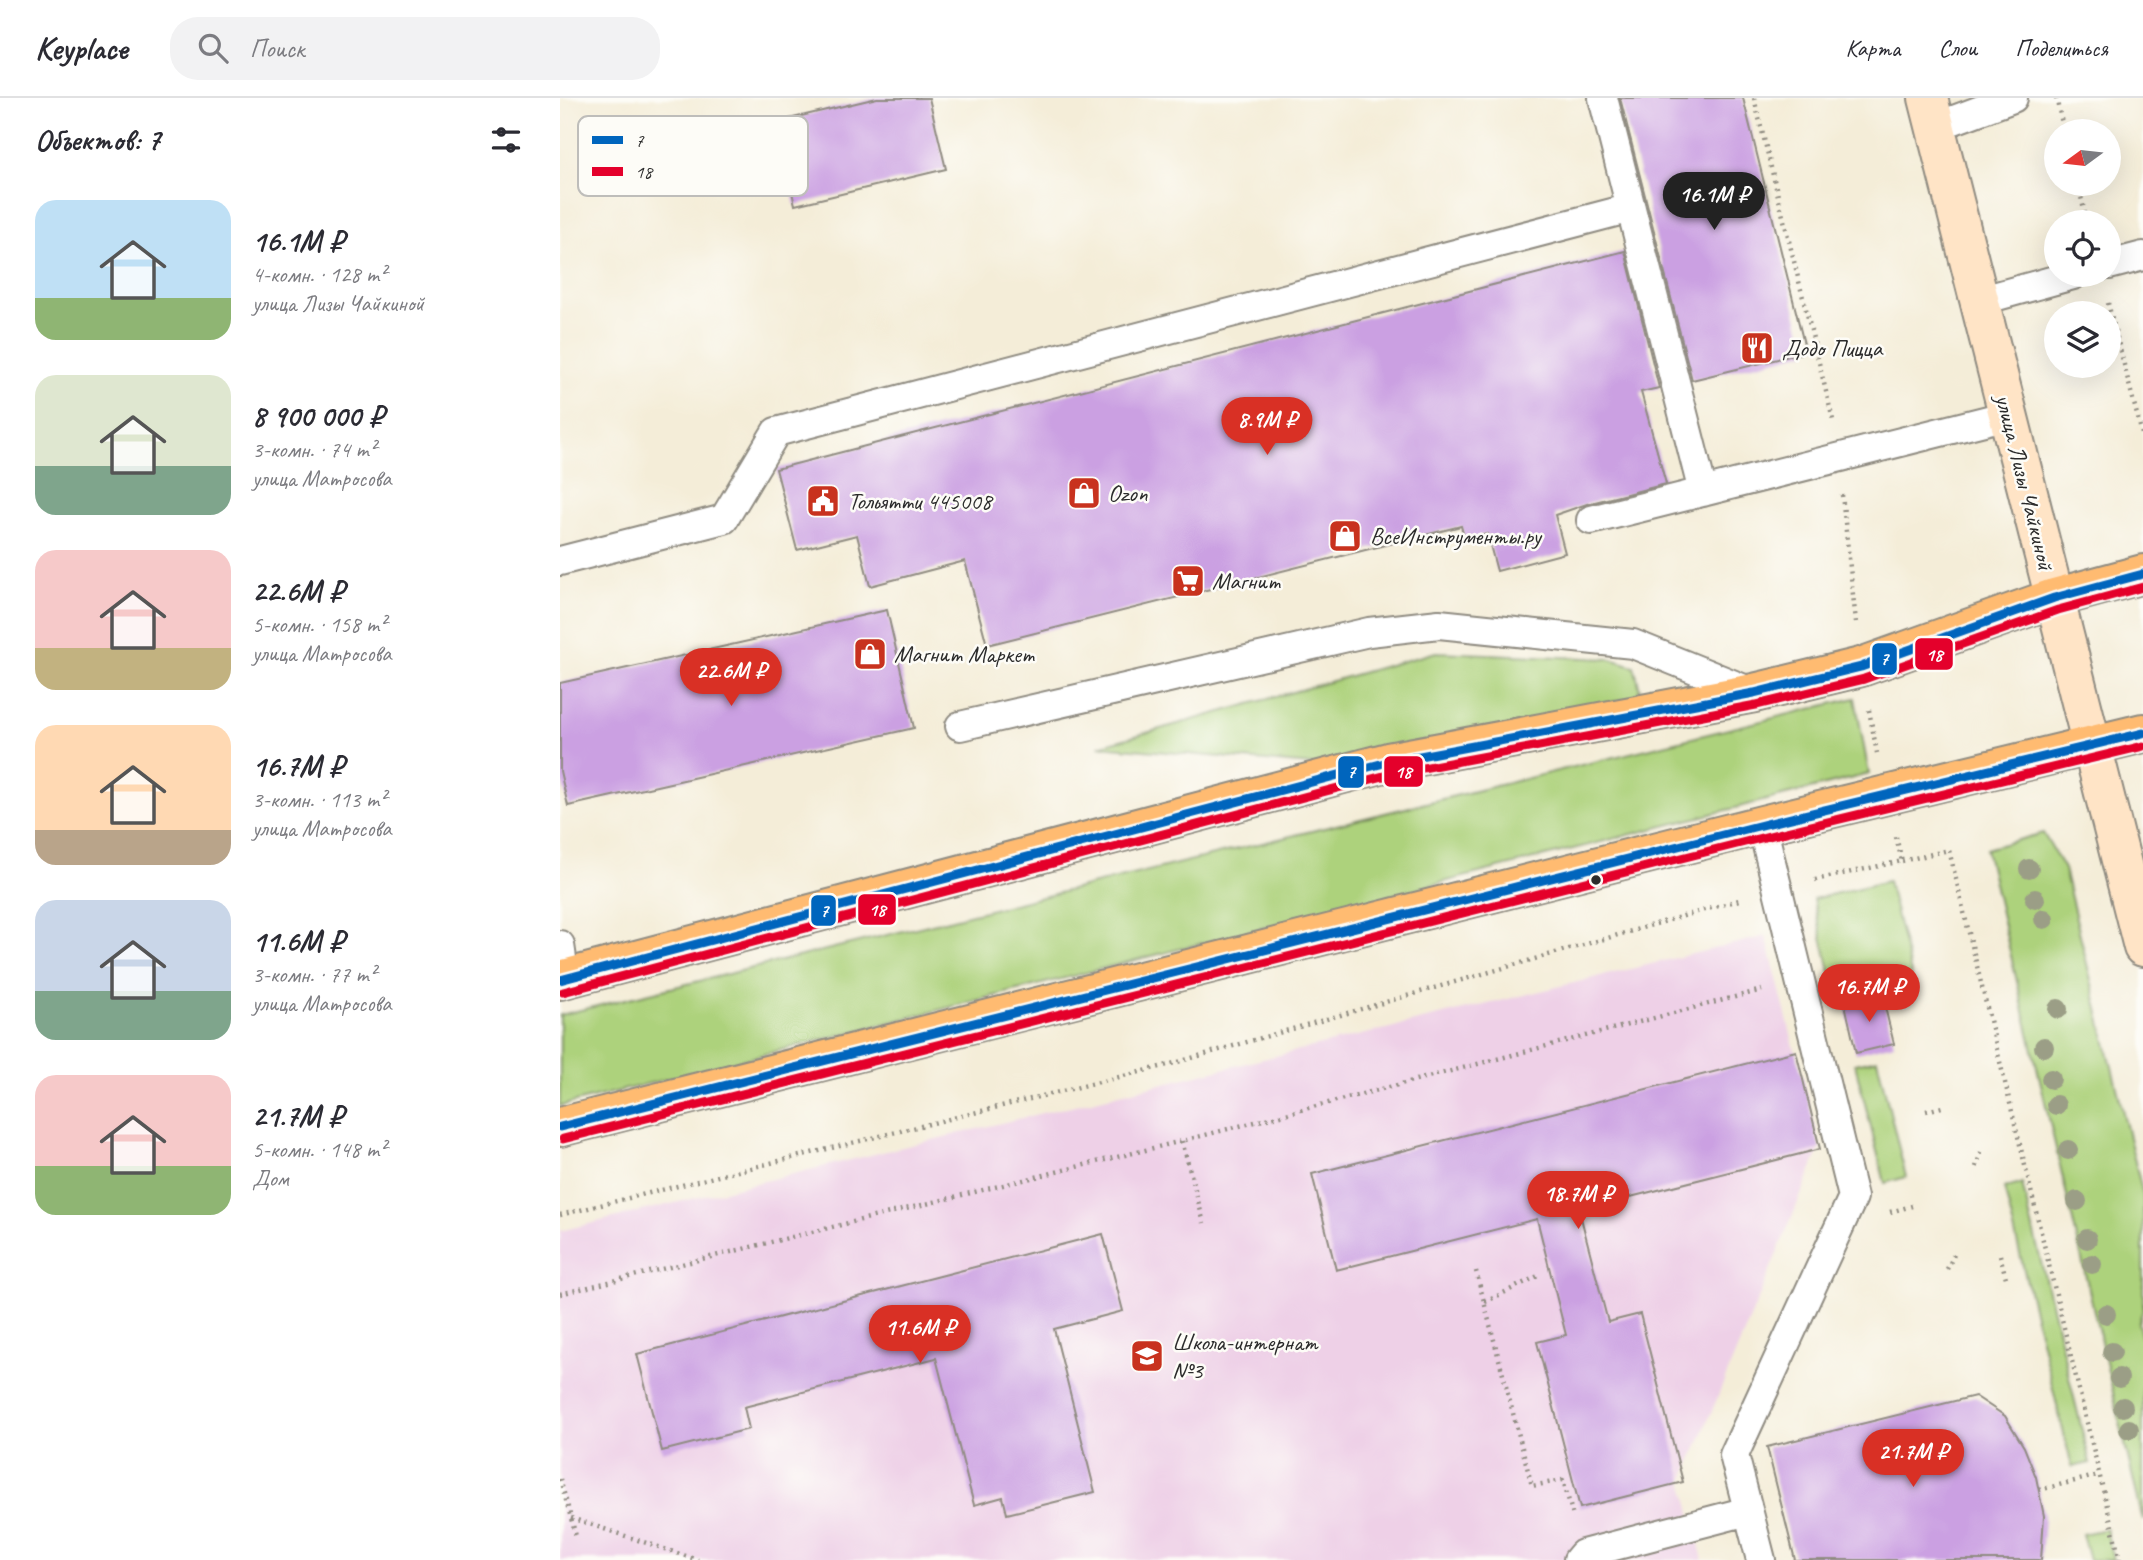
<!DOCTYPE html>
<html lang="ru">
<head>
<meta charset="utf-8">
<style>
  body { margin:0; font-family:Caveat,sans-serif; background:#f2f2f3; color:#2b2b33; height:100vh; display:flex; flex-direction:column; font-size:26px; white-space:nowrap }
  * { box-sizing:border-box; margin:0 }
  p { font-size:23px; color:#7c7c81 }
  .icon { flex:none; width:38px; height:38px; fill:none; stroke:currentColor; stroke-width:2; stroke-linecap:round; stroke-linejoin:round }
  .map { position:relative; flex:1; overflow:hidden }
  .drawer { display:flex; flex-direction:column; background:#fff; width:560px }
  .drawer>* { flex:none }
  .needle { width:46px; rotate:255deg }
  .buttons { position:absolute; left:1484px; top:21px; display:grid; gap:14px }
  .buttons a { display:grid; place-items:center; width:77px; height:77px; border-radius:50%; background:#fff; box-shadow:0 7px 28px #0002; font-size:35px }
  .price { position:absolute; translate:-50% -60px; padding:0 16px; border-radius:24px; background:#d93025; color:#fff; font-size:23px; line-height:46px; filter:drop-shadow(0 2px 4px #0008) }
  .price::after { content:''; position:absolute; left:50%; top:42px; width:21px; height:16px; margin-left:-10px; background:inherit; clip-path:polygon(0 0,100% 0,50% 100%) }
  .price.active { background:#222; color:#fff }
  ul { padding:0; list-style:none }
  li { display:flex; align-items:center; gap:21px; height:175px; padding:0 35px }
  li span { display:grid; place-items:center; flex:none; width:196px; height:140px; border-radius:21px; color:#555 }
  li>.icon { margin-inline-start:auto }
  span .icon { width:84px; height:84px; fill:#fffc; stroke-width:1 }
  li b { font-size:30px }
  h2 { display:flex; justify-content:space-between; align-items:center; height:84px; padding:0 35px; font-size:30px }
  header { display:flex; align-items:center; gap:42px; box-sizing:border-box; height:98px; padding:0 35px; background:#fff; border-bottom:2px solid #e1e1e2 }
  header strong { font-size:33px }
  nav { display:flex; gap:38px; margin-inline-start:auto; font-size:24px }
  .search { width:490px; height:63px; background:#f2f2f3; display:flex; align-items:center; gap:18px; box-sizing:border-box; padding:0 24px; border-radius:28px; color:#7c7c81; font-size:26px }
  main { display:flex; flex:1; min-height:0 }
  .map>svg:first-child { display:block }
  .built { fill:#eed0e7 }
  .green { fill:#add27c; stroke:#6c7e54; stroke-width:2 }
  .building { fill:#cba0e2 }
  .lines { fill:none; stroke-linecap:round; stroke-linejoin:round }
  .service-casing { stroke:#908c82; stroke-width:32 }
  .secondary-casing { stroke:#908c82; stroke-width:42 }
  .primary-casing { stroke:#908c82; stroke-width:42 }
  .path { stroke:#908c82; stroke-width:4.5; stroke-dasharray:2 5; stroke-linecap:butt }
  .service { stroke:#fff; stroke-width:28 }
  .secondary { stroke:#ffe4c6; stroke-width:38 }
  .primary { stroke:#ffbb71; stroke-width:38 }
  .bus-1-casing { stroke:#fdfcf7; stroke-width:14 }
  .bus-2-casing { stroke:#fdfcf7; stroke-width:14 }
  .bus-1 { stroke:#0065bd; stroke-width:9 }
  .bus-2 { stroke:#e4002b; stroke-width:9 }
  .tree { fill:#9b9e86 }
  .bus-dot { fill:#2b2b2b; stroke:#fdfcf7; stroke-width:2.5 }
  .labels { text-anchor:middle; stroke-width:5; stroke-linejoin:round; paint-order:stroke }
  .poi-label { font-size:24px; fill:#2b2b2b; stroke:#fdfcf7; text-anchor:start }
  .street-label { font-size:24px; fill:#2b2b2b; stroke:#fdfcf7 }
  .key { fill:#fdfcf7; stroke:#bebdba; stroke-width:2 }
  .key-label { font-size:19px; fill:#2b2b2b }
  .line-badge { stroke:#fdfcf7; stroke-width:2.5 }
  .badge-label { font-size:19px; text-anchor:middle; font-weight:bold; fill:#fff }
</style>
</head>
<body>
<header>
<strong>Keyplace</strong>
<div class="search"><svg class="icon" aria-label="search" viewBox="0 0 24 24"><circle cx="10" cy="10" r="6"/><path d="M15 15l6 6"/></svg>Поиск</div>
<nav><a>Карта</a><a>Слои</a><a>Поделиться</a></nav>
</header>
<main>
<section class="drawer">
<h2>Объектов: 7<svg class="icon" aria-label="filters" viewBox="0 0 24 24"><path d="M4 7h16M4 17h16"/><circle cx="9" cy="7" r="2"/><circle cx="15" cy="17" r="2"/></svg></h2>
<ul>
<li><span style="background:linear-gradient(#bfe0f5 70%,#8fb573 0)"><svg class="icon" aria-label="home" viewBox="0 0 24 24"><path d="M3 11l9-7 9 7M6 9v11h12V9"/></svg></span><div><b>16.1M ₽</b><p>4-комн. · 128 m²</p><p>улица Лизы Чайкиной</p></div></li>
<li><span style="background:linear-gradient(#dfe7d0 65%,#7fa58c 0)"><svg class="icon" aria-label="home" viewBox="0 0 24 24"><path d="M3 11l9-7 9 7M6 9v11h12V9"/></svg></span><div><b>8 900 000 ₽</b><p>3-комн. · 74 m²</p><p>улица Матросова</p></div></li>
<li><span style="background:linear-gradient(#f6c9c9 70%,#c2b280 0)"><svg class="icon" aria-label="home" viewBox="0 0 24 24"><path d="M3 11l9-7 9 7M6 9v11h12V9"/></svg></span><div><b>22.6M ₽</b><p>5-комн. · 158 m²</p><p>улица Матросова</p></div></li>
<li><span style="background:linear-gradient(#ffd9b3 75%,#b9a48a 0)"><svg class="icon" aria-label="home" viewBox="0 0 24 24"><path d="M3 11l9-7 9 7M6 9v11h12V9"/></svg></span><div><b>16.7M ₽</b><p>3-комн. · 113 m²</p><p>улица Матросова</p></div></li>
<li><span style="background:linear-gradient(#c9d6e8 65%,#7fa58c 0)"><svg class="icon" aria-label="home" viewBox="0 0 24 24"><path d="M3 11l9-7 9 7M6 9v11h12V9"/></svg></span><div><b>11.6M ₽</b><p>3-комн. · 77 m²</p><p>улица Матросова</p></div></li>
<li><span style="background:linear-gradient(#f6c9c9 65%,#8fb573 0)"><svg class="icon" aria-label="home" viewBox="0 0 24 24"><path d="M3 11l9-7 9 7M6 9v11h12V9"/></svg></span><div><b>21.7M ₽</b><p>5-комн. · 148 m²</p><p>Дом</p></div></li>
</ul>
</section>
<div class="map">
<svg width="1583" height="1462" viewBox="0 0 1583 1462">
  <rect width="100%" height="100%" fill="#fdfcf7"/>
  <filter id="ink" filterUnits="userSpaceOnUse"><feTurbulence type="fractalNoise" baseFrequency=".0143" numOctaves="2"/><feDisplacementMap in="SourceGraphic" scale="14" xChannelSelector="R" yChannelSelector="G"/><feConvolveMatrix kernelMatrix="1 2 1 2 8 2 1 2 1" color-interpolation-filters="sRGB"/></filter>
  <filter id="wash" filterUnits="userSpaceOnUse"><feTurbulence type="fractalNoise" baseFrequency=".00686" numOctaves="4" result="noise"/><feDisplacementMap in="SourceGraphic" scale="28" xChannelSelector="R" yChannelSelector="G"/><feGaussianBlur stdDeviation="1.57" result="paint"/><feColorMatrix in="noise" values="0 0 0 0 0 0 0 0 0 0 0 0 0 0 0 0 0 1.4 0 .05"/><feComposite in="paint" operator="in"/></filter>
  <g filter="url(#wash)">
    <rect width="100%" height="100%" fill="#f4edd8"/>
    <!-- built -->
    <path class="built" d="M1206 838 1260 1051 1123 1383 1143 1462H0V1133Z"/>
    <!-- green -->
    <path class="green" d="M876 554 1051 561 1074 568 1080 591 1075 599 773 669 539 648Z
      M1295 600 1309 676 0 1008V917Z
      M1483 735 1504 771 1583 1097V1212L1578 1225 1583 1244V1423L1426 751Z
      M1328 783 1352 879 1276 898 1253 801Z
      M1317 961 1346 1079 1325 1085 1295 966Z
      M1462 1086 1530 1365 1512 1369 1444 1090Z
      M1546 1431 1553 1462H1529L1522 1436Z"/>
    <g id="blocks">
      <!-- building -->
      <path class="building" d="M317 0H369L386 71 235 107 216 24Z
        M1060 0H1183L1246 254 1132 282Z
        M1065 153 1099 290 1081 294 1106 386 1027 406 995 417 1005 455 937 473 927 436 905 442 901 428 427 547 405 463 310 488 297 437 237 452 216 371Z
        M327 512 354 630 8 708 0 673V585Z
        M1322 897 1334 946 1296 955 1285 906Z
        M1236 953 1260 1051 1019 1112 1048 1224 1080 1216 1123 1384 1020 1410 977 1244 1006 1237 977 1121 776 1172 752 1076Z
        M543 1136 563 1213 494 1231 535 1394 447 1416 443 1399 414 1407 376 1260 184 1309 189 1331 102 1353 77 1256Z
        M1415 1298 1445 1318 1464 1349 1476 1379 1484 1418 1481 1462H1235L1207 1349Z"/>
    </g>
  </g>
  <g filter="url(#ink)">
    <use href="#blocks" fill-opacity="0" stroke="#908c82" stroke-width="2"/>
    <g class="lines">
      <defs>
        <path id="service" d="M1043 0 1143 394
          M1375 29 1453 0
          M1549 167 1583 158
          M1419 203 1513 177
          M1031 422 1448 317
          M0 463 164 421 216 334 1071 110
          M400 628 809 534 879 526 1073 546 1194 595
          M0 847 5 881
          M1018 1462 1023 1456 1188 1413
          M1201 1462 1174 1357 1293 1099 1202 727"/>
        <path id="secondary" d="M1368 0 1583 849"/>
        <path id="primary" d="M0 882 828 664 1194 595 1301 569 1494 500 1583 476
          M0 1029 1202 727 1583 635"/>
      </defs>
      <!-- service casing -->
      <use href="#service" class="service-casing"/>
      <!-- secondary casing -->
      <use href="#secondary" class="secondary-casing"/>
      <!-- primary casing -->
      <use href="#primary" class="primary-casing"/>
      <!-- path -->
      <path class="path" d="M1194 0 1273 322
        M1496 0 1504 33
        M1518 86 1527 124
        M1548 205 1583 340
        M1282 397 1296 524
        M1309 612 1317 655
        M1342 763 1389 752 1560 1462
        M1255 782 1342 763 1336 739
        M1366 1013 1382 1009
        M622 1043 644 1125
        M1416 1069 1421 1054
        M1330 1114 1352 1108
        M0 1117 604 968 1179 802
        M1440 1157 1446 1180
        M1387 1171 1396 1153
        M916 1173 972 1388 1003 1382 1013 1418
        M0 1196 622 1043 1202 892
        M925 1204 980 1177
        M0 1381 16 1438
        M1479 1392 1539 1377
        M11 1420 138 1462"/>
      <!-- service -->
      <use href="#service" class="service"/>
      <!-- secondary -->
      <use href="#secondary" class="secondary"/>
      <!-- primary -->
      <use href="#primary" class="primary"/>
      <defs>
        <path id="bus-1" d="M0 882 828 664 1194 595 1301 569 1494 500 1583 476
          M0 1029 1202 727 1583 635"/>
        <path id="bus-2" d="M3 894 831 676 1196 607 1304 581 1498 512 1583 489
          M3 1041 1205 739 1583 648"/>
      </defs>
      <!-- bus-1 casing -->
      <use href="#bus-1" class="bus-1-casing"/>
      <!-- bus-2 casing -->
      <use href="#bus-2" class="bus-2-casing"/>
      <!-- bus-1 -->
      <use href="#bus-1" class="bus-1"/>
      <!-- bus-2 -->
      <use href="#bus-2" class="bus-2"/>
    </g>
    <!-- trees -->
    <g class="tree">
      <circle cx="1469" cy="771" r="10"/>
      <circle cx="1475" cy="801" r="10"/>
      <circle cx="1484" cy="821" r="10"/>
      <circle cx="1498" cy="911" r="10"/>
      <circle cx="1484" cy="949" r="10"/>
      <circle cx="1491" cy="981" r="10"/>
      <circle cx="1496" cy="1007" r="10"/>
      <circle cx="1508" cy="1052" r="10"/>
      <circle cx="1517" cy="1103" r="10"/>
      <circle cx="1527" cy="1141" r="10"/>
      <circle cx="1532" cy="1166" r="10"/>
      <circle cx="1546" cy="1216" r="10"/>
      <circle cx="1552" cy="1254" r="10"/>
      <circle cx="1559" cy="1280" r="10"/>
      <circle cx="1563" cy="1309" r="10"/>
      <circle cx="1569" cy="1331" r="10"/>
    </g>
  </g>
  <!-- icons -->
  <defs>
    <symbol id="restaurant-square" viewBox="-11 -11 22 22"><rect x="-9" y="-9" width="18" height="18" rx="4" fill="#c8321e" stroke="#fdfcf7"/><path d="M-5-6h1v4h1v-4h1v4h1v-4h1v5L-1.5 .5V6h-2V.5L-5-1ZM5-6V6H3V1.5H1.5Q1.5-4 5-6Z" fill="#fff"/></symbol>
    <symbol id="shop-square" viewBox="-11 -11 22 22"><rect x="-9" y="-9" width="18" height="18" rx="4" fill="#c8321e" stroke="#fdfcf7"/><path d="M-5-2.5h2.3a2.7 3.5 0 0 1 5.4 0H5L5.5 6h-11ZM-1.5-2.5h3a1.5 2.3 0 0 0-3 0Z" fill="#fff"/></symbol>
    <symbol id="civic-square" viewBox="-11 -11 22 22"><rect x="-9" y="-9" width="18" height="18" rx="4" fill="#c8321e" stroke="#fdfcf7"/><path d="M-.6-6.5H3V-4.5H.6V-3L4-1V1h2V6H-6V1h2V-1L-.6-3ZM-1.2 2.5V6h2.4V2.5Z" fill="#fff"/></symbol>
    <symbol id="supermarket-square" viewBox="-11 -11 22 22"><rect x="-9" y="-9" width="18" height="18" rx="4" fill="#c8321e" stroke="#fdfcf7"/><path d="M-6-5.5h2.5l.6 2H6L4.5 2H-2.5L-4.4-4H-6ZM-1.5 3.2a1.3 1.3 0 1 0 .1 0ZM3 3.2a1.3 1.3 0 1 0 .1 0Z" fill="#fff"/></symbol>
    <symbol id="school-square" viewBox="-11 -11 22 22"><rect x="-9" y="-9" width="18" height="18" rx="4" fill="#c8321e" stroke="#fdfcf7"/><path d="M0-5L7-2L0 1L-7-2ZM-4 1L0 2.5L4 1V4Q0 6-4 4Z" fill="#fff"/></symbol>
  </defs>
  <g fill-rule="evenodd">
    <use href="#restaurant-square" x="1178" y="231" width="38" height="38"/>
    <use href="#shop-square" x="505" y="376" width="38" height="38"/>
    <use href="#civic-square" x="244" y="384" width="38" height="38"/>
    <use href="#shop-square" x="766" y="419" width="38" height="38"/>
    <use href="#supermarket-square" x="609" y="464" width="38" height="38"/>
    <use href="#shop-square" x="291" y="537" width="38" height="38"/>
    <use href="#school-square" x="568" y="1239" width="38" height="38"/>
  </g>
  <!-- markers -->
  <circle class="bus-dot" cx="1036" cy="782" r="6"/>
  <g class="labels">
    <!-- poi labels -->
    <g class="poi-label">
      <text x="1222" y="258">Додо Пицца</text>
      <text x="548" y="403">Ozon</text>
      <text x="288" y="411">Тольятти 445008</text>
      <text x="810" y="446">ВсеИнструменты.ру</text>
      <text x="652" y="491">Магнит</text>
      <text x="334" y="564">Магнит Маркет</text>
      <text x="612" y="1252">Школа-интернат<tspan x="612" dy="28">№3</tspan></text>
    </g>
    <!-- street labels -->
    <g class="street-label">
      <text transform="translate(1465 384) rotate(76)" y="8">улица Лизы Чайкиной</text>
    </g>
  </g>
  <!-- legend -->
  <rect x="18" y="18" width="230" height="80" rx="10" class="key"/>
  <rect x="32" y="38" width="31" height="8" fill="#0065bd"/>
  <rect x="32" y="69" width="31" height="9" fill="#e4002b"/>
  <g class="key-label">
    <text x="75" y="49">7</text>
    <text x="75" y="80">18</text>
  </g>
  <g class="line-badge">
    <rect x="1354" y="539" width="40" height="34" rx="7" fill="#e4002b"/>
    <rect x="1311" y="544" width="27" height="34" rx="7" fill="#0065bd"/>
    <rect x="823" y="657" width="41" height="33" rx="7" fill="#e4002b"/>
    <rect x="777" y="657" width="28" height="34" rx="7" fill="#0065bd"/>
    <rect x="297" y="795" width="40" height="33" rx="7" fill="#e4002b"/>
    <rect x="250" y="796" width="27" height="33" rx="7" fill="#0065bd"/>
  </g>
  <g class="badge-label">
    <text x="1374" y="563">18</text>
    <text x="1324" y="567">7</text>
    <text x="843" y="680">18</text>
    <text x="791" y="680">7</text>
    <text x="317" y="818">18</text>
    <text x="264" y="819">7</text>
  </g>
</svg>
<div class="buttons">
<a><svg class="needle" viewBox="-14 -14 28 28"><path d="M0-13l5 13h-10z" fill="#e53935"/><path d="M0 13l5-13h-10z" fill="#7c7c81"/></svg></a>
<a><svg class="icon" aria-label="locate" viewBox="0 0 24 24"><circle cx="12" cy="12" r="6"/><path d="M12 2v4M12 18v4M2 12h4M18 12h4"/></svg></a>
<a><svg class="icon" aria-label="layers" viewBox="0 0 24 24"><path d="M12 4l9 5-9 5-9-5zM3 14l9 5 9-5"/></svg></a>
</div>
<b class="price active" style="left:1154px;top:134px">16.1M ₽</b>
<b class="price" style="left:707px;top:359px">8.9M ₽</b>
<b class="price" style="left:171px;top:610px">22.6M ₽</b>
<b class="price" style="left:1309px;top:926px">16.7M ₽</b>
<b class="price" style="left:1018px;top:1133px">18.7M ₽</b>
<b class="price" style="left:360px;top:1267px">11.6M ₽</b>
<b class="price" style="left:1353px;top:1391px">21.7M ₽</b>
</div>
</main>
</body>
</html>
